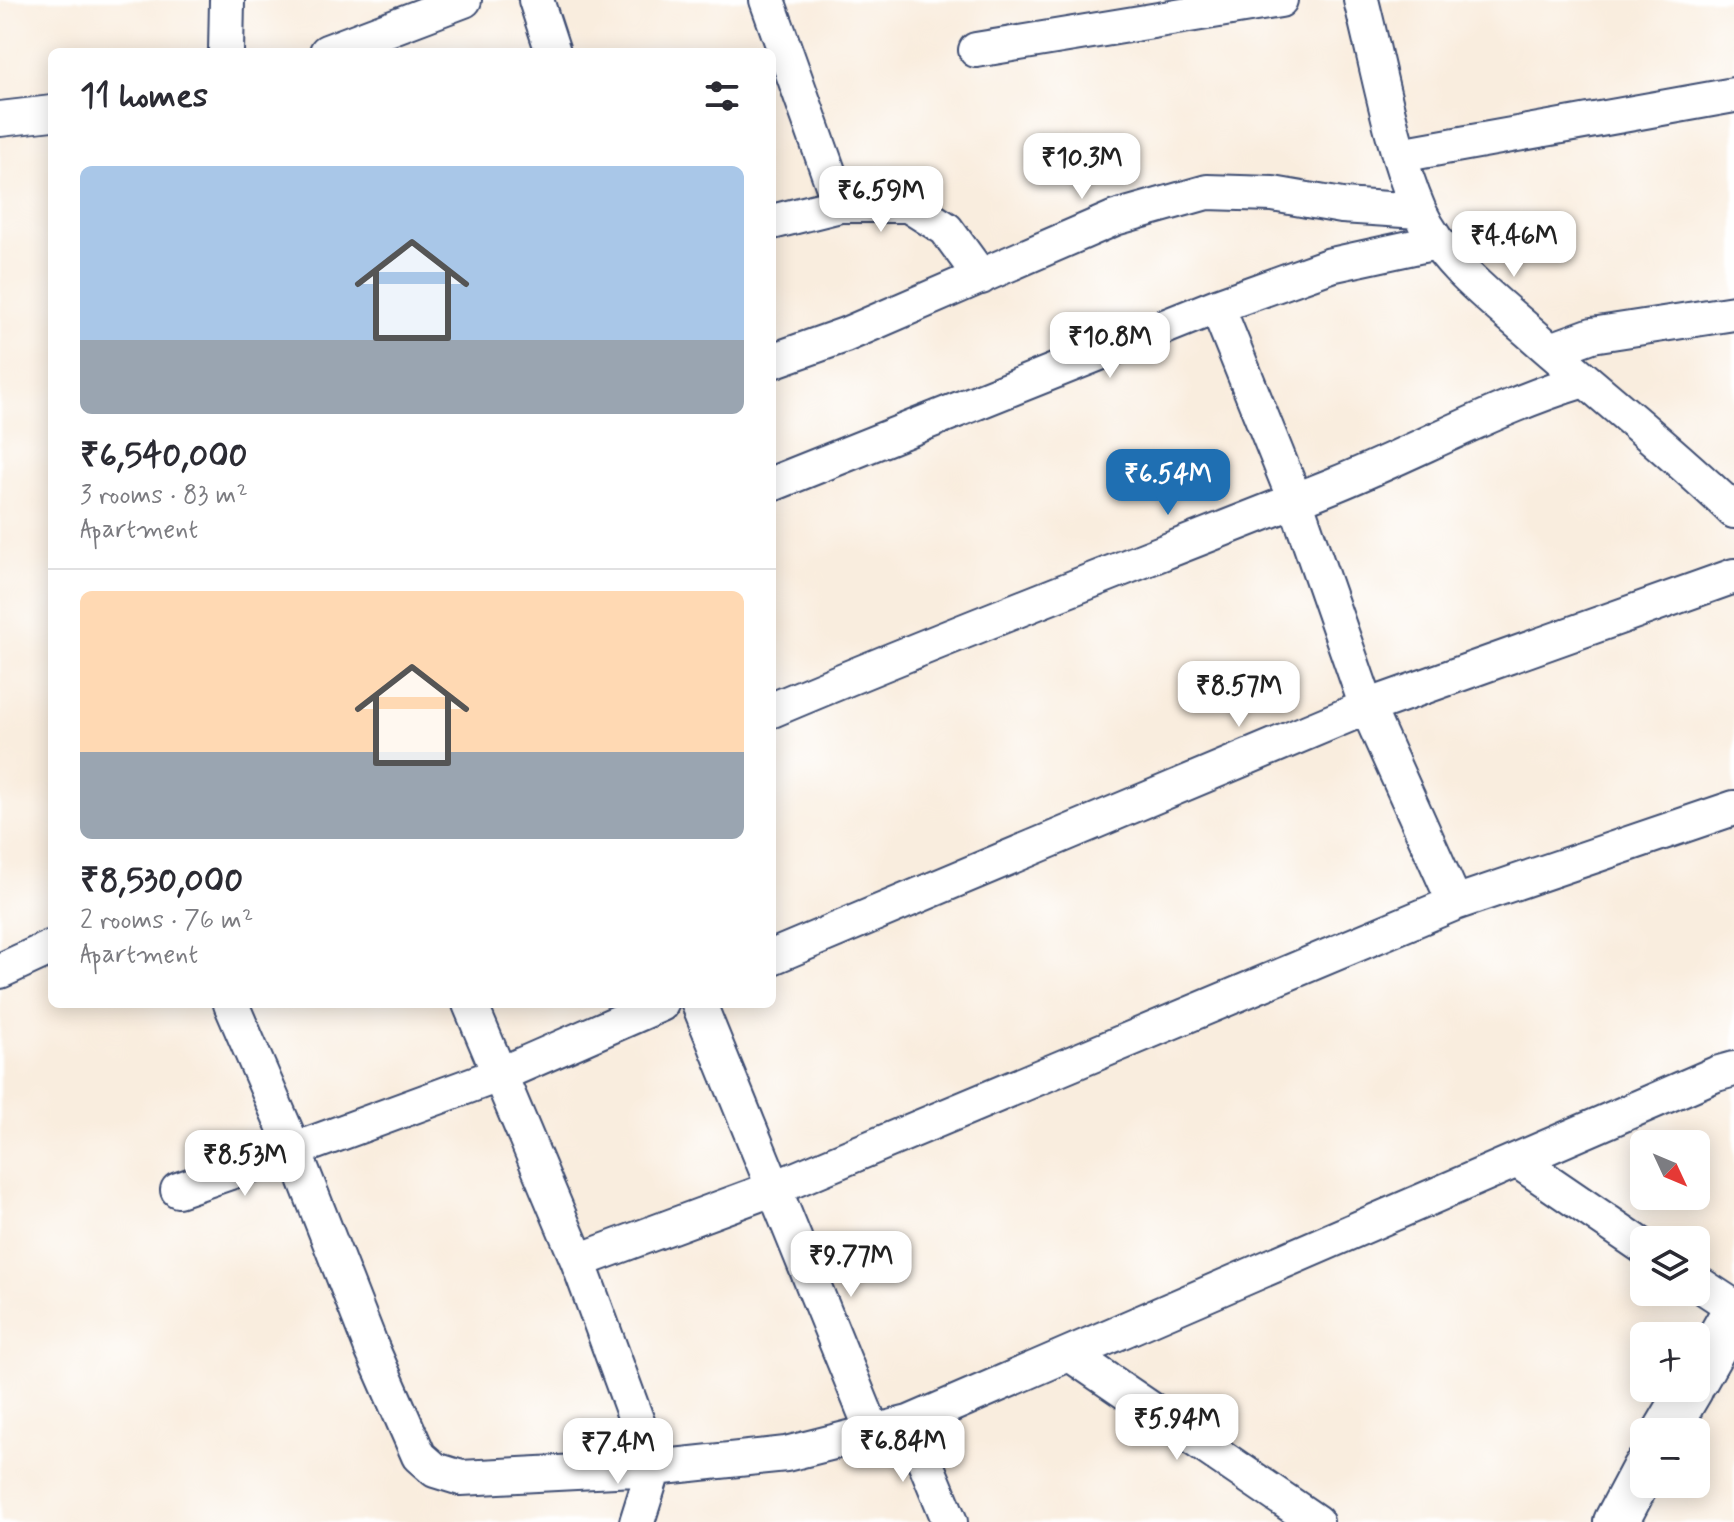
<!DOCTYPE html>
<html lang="en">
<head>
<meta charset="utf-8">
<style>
  body { margin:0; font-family:Mynerve,sans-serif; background:#f2f2f3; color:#2b2b33; height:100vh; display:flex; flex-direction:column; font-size:30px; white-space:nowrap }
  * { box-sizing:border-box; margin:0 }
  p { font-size:26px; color:#7c7c81 }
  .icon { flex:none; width:44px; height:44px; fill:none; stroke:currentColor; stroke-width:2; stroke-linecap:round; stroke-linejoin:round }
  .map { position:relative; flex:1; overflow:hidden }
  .drawer { position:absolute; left:48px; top:48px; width:728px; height:960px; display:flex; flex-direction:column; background:#fff; border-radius:12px; box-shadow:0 4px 20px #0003 }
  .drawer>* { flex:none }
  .needle { width:52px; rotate:134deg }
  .fabs { position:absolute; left:1630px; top:1130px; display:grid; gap:16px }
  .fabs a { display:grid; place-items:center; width:80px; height:80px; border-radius:12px; background:#fff; box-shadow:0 4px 20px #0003; font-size:40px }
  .price { position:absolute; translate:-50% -68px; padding:0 18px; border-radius:16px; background:#fff; color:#222; font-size:26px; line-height:52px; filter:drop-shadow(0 2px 4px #0008) }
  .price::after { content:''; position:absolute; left:50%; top:48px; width:24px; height:18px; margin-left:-12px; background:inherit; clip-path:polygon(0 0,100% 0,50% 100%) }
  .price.active { background:#1f6fb2; color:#fff }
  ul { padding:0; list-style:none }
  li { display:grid; align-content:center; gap:16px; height:424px; padding:0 32px }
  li+li { border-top:2px solid #e1e1e2 }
  li span { display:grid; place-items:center; height:248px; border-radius:12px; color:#555 }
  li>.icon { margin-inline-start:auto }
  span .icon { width:144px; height:144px; fill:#fffc; stroke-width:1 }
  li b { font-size:34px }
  h2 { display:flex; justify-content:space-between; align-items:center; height:96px; padding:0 32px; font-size:34px }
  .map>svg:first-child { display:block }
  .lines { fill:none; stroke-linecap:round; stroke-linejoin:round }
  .street-casing { stroke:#3c4c71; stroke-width:38 }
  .primary-casing { stroke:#3c4c71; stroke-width:48 }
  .street { stroke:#fff; stroke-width:34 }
  .primary { stroke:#fff; stroke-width:44 }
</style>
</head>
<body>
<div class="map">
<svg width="1734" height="1522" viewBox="0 0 1734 1522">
  <rect width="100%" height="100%" fill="#fff"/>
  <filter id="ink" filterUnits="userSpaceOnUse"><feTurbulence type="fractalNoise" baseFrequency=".0125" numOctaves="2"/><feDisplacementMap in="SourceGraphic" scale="16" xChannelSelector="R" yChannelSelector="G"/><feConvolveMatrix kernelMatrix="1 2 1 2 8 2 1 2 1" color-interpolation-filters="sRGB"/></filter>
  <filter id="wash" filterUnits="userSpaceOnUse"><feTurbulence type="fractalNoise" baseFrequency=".006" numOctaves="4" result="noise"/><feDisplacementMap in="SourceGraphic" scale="32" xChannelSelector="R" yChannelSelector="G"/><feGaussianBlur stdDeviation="1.8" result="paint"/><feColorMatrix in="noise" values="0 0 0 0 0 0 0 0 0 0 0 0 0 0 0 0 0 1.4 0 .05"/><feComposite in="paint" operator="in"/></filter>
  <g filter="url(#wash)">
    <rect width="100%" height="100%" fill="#f9edde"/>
  </g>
  <g filter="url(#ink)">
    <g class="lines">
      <defs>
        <path id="street" d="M536 0 553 52
          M767 0 840 205
          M1361 0C1378 67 1392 148 1419 211 1442 262 1492 299 1533 335 1600 394 1670 449 1734 511
          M976 50 1280 0
          M226 52 227 0
          M327 52 464 0
          M0 119 52 113
          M1400 155 1734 95
          M772 222 840 205H908L946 229 981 277
          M1217 306 1295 500 1367 707 1455 903
          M1551 350 1592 335 1734 313
          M772 361 845 335 1115 218 1207 192 1273 194 1342 206 1419 211
          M772 484 1217 306 1331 265 1437 242
          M772 710C958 631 1146 560 1334 485 1418 451 1498 406 1584 380
          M772 957 1367 707 1734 576
          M0 971 52 947
          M231 1004 294 1150 372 1349 419 1456 435 1470 461 1478 654 1468 637 1522
          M470 1004 578 1261 654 1468 786 1454 909 1423 1716 1074 1734 1069
          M699 1004 873 1432
          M1518 1161 1644 1247
          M178 1190 294 1150 501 1074 661 1004
          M578 1261 775 1188 1455 903 1734 808
          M1696 1282 1734 1307
          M1070 1354 1316 1522
          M909 1423 950 1522"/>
        <path id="primary" d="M1696 1379 1734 1312
          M1665 1432 1691 1388
          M1616 1522 1644 1469"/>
      </defs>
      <!-- street casing -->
      <use href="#street" class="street-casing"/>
      <!-- primary casing -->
      <use href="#primary" class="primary-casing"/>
      <!-- street -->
      <use href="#street" class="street"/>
      <!-- primary -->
      <use href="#primary" class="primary"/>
    </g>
  </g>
</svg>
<div class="fabs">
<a><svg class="needle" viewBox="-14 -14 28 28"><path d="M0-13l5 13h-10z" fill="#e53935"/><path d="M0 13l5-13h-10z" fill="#7c7c81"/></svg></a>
<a><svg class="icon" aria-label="layers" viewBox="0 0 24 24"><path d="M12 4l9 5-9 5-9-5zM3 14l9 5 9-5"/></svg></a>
<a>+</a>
<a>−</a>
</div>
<b class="price" style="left:1082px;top:201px">₹10.3M</b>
<b class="price" style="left:881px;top:234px">₹6.59M</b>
<b class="price" style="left:1514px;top:279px">₹4.46M</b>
<b class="price" style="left:1110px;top:380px">₹10.8M</b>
<b class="price active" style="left:1168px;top:517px">₹6.54M</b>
<b class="price" style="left:1239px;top:729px">₹8.57M</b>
<b class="price" style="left:245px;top:1198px">₹8.53M</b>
<b class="price" style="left:851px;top:1299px">₹9.77M</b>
<b class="price" style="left:1177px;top:1462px">₹5.94M</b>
<b class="price" style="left:903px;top:1484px">₹6.84M</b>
<b class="price" style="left:618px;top:1486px">₹7.4M</b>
<section class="drawer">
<h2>11 homes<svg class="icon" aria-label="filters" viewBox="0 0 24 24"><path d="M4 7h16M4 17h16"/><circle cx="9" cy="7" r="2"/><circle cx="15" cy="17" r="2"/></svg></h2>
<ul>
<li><span style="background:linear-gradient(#a9c7e8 70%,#9aa5b1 0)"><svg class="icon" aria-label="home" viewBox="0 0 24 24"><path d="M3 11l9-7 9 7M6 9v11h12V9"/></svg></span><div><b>₹6,540,000</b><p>3 rooms · 83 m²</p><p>Apartment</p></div></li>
<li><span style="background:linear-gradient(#ffd9b3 65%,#9aa5b1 0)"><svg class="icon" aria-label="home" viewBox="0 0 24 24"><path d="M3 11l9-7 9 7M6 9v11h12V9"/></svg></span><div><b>₹8,530,000</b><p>2 rooms · 76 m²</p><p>Apartment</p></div></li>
</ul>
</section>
</div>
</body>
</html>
